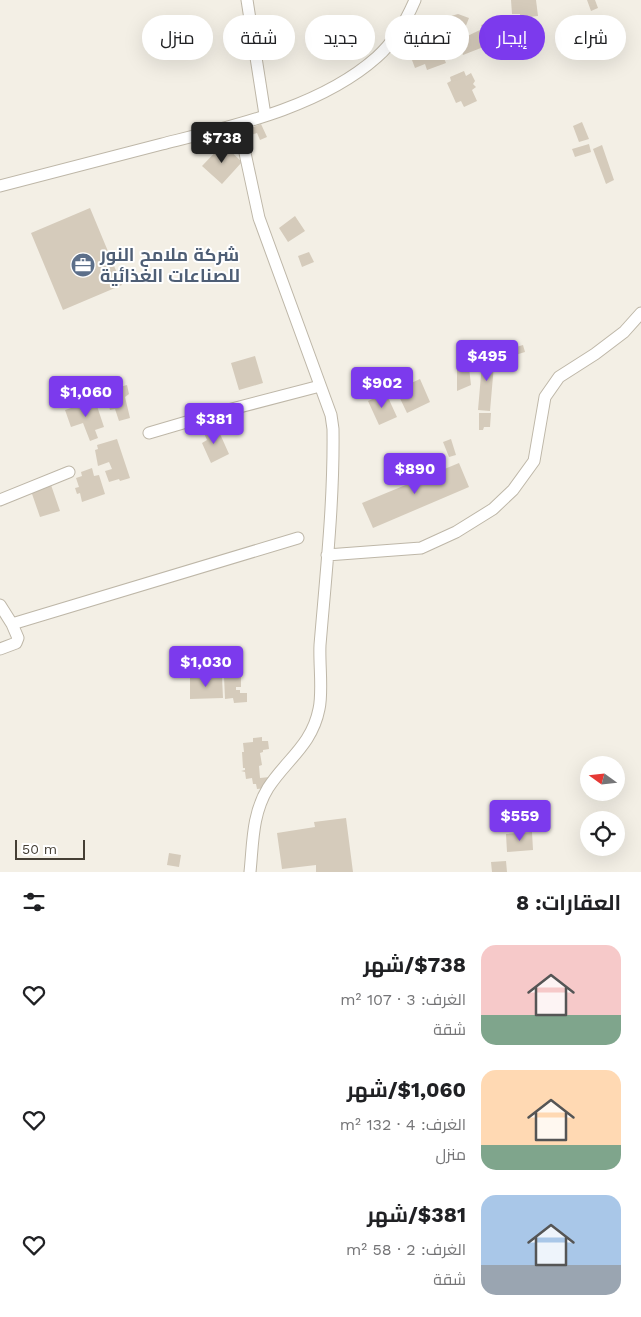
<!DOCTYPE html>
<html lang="ar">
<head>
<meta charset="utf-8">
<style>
  body { margin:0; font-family:"Work Sans",Cairo,sans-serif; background:#f2f2f2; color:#202124; direction:rtl; height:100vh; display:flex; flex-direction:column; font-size:19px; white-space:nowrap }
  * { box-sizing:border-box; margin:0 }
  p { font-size:16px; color:#757577 }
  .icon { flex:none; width:28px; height:28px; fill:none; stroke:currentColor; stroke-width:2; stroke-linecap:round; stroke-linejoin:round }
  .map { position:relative; height:872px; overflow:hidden; direction:ltr }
  .side { display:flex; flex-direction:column; background:#fff; flex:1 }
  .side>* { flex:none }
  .banner { position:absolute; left:15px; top:15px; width:611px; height:45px; direction:rtl; display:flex; gap:10px }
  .needle { width:32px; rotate:285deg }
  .fabs { position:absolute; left:580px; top:756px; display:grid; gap:10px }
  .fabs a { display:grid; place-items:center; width:45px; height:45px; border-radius:50%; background:#fff; box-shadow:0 5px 20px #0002; font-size:25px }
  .scale { position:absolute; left:15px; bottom:12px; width:70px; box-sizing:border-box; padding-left:5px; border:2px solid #453f35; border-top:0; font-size:14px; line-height:18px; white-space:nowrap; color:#453f35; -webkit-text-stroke:4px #fff; paint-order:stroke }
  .price { position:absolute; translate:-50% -42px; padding:0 11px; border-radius:5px; background:#7c3aed; color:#fff; font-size:16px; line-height:32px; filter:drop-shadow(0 1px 2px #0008) }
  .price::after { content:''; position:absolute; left:50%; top:30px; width:15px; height:11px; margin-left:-8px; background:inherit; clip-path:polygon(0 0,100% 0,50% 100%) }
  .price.selected { background:#222; color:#fff }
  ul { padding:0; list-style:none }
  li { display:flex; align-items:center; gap:15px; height:125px; padding:0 20px }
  li span { display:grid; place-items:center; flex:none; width:140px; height:100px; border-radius:15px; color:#555 }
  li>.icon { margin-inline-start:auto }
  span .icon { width:60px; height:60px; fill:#fffc; stroke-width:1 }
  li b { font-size:21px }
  h2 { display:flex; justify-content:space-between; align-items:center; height:60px; padding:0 20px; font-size:21px }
  .chip { padding:0 18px; border-radius:22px; background:#fff; box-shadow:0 5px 20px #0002; font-size:18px; line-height:45px }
  .chip.selected { background:#7c3aed; color:#fff }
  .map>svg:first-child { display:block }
  .building { fill:#d5cbbb }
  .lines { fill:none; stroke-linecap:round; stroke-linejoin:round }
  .street-casing { stroke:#beb7a8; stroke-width:13 }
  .street { stroke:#fff; stroke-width:11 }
  .labels { text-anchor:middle; stroke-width:4; stroke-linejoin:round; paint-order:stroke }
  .service-label { font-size:18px; font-weight:bold; fill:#4e5e75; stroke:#fff; text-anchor:start }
</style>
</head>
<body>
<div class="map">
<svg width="641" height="872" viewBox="0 0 641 872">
  <rect width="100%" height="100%" fill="#f3efe5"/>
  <!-- building -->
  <path class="building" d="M511 0H536L538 16 520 18V14H512Z
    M587 0H595L598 8 591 11Z
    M458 14 469 18 463 33 450 27 448 24V20L451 16Z
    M488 23 491 24 493 29 498 32 504 48 494 52 491 44 463 55 457 41 482 29 481 25Z
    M437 42 446 63 427 70 425 64 415 68 412 60 426 54 424 47Z
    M464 71 466 76 471 73 475 81 473 84 476 87 472 90 477 101 464 107 461 101 456 103 447 83 451 81 450 77Z
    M582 122 589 139 579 142 573 126Z
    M261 124 267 137 260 140 257 133 248 136 246 130Z
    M223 144 242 162 222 184 202 166Z
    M589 144 591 152 575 157 572 149Z
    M602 145 614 180 606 184 593 149Z
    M90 208 122 285 63 310 31 233Z
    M295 216 305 231 288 242 279 228Z
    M309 252 314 262 302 267 298 256Z
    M523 345 525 352 512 356 509 349Z
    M483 352 495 353 490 411 478 410Z
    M255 356 263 383 239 390 231 363Z
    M468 359 471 385 457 391V363Z
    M420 379 430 402 407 413 396 390Z
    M127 385 129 394 125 397 130 418 119 421 115 409 110 410 105 391Z
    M386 393 397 417 379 425 368 401Z
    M90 399 92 405 96 403 104 427 95 430 98 438 90 441 83 423 71 427 65 410 86 403 85 401Z
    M479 413H491L490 427H484L483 430H479Z
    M216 425 229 454 211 463 202 443 207 440 203 431Z
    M117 439 130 478 120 481 119 479 109 482 105 471 112 469 109 462 98 466 95 450 98 449 97 445Z
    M451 439 456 455 449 457 443 442Z
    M459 463 469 487 373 528 362 503Z
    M92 468 94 476 99 475 105 494 82 502 80 493 77 494 75 488 79 487 76 478 82 476 81 472Z
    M51 485 60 511 40 517 31 491Z
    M224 676H241V687H236V690H240V693H247V702L234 703 233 698 225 699Z
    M222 677 223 698 190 699V678Z
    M262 737V741H268L269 749 263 750V752L260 753 262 765 259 766 260 778 270 777 268 788 257 789 256 784H253L252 778 246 779 245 772 241 771 245 770V768H243L242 752H244L243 743 253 742V738Z
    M346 818 353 872H316V865L282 869 277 833 315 827 314 822Z
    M532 832 533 850 507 852 506 834Z
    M169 853 181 855 179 867 167 865Z
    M506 861 507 872H492L491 862Z"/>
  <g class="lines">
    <defs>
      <path id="street" d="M247 0 265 115
        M239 125 259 218 331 415 333 429C334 501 326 573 320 645 319 664 323 692 319 709 312 745 286 760 268 788 252 814 253 843 250 872
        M0 186C54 172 108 158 162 144 234 126 321 107 377 57 395 41 406 21 415 0
        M149 433 224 411 320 386
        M0 500 69 472
        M327 555 421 548 456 532 493 509 513 490 534 461 545 397 559 377 595 354 624 332 641 313
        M0 605 12 624 18 638 16 643 0 649
        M12 624 298 538"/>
    </defs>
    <!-- street casing -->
    <use href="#street" class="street-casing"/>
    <!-- street -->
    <use href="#street" class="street"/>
  </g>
  <!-- icons -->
  <defs>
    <symbol id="office-disc" viewBox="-11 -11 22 22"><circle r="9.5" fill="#5c6f8a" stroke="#fff"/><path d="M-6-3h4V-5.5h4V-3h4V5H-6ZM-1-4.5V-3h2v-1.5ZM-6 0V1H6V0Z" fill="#fff"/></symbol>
  </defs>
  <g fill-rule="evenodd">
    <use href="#office-disc" x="69" y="251" width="28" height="28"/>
  </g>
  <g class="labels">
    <!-- service labels -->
    <g class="service-label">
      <text x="100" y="261">شركة ملامح النور<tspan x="100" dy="21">للصناعات الغذائية</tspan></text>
    </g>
  </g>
</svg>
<div class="fabs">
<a><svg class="needle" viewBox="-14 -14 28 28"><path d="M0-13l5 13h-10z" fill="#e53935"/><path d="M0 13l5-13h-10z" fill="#757577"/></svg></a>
<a><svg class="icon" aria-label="locate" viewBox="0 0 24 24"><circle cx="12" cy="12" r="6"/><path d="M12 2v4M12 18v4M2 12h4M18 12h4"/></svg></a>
</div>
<div class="scale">50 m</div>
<b class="price selected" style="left:222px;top:164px">$738</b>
<b class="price" style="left:487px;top:382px">$495</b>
<b class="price" style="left:382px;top:409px">$902</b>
<b class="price" style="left:86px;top:418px">$1,060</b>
<b class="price" style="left:214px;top:445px">$381</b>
<b class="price" style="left:415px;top:495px">$890</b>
<b class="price" style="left:206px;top:688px">$1,030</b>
<b class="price" style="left:520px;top:842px">$559</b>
<div class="banner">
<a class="chip">شراء</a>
<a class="chip selected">إيجار</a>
<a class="chip">تصفية</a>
<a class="chip">جديد</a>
<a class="chip">شقة</a>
<a class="chip">منزل</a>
</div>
</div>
<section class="side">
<h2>العقارات: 8<svg class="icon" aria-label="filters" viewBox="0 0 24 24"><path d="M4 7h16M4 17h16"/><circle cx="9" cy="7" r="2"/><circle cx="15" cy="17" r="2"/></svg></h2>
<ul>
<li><span style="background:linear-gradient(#f6c9c9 70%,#7fa58c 0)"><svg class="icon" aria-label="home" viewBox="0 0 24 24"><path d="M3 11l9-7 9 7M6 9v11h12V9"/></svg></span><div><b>$738/شهر</b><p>الغرف: 3 · 107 m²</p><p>شقة</p></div><svg class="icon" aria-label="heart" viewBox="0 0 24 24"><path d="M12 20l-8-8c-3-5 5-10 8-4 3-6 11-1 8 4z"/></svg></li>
<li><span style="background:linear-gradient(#ffd9b3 75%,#7fa58c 0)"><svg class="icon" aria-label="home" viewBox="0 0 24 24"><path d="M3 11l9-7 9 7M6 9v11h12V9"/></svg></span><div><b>$1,060/شهر</b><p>الغرف: 4 · 132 m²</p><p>منزل</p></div><svg class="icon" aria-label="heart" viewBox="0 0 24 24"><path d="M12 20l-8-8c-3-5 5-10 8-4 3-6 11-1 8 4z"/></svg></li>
<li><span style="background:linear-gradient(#a9c7e8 70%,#9aa5b1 0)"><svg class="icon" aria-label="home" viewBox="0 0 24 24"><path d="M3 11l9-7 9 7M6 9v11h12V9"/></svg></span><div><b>$381/شهر</b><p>الغرف: 2 · 58 m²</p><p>شقة</p></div><svg class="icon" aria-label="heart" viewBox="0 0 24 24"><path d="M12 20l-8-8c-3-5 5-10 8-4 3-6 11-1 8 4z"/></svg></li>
</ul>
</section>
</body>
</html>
